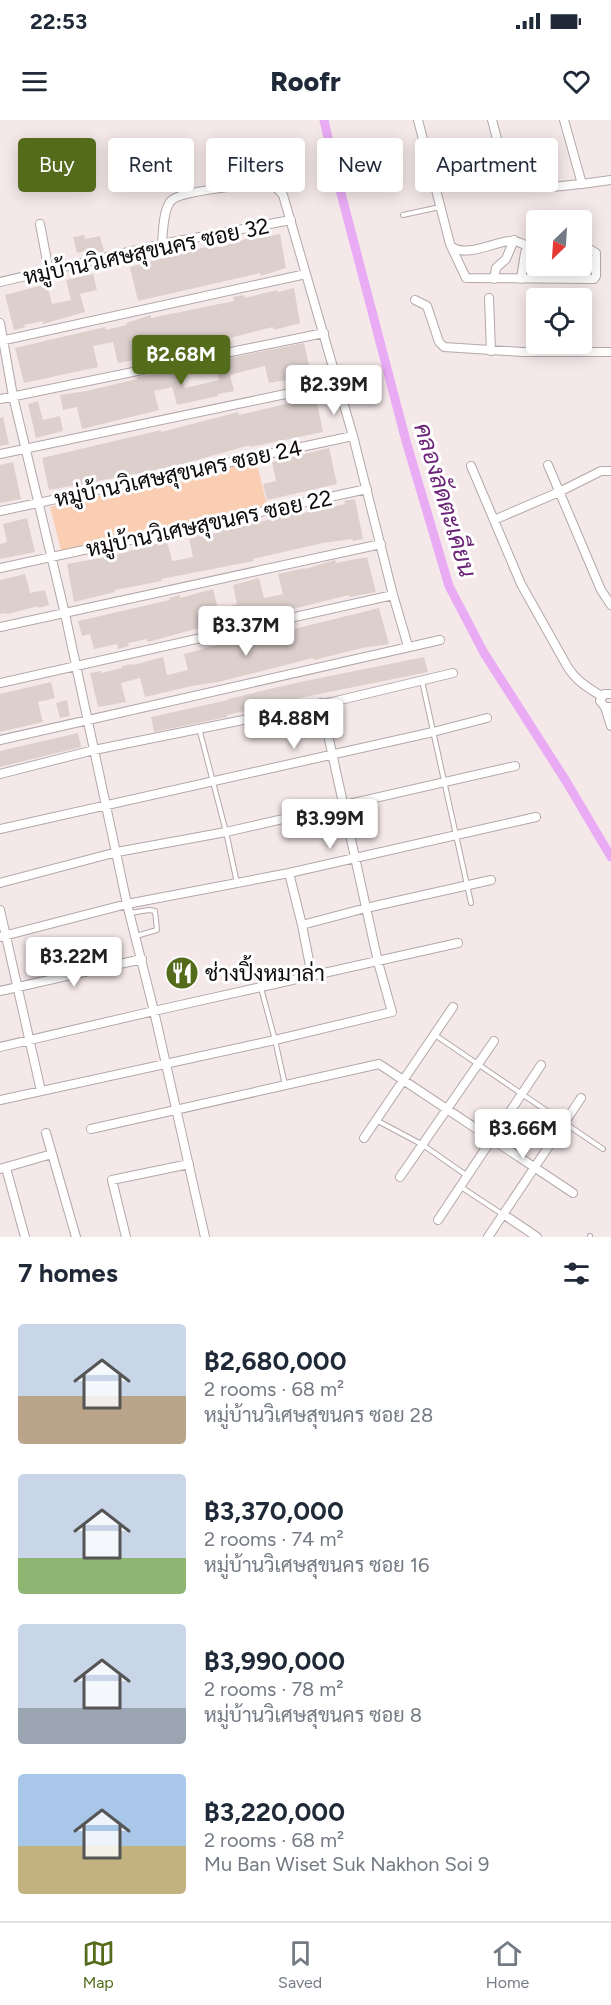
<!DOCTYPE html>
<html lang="en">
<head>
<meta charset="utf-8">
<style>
  body { margin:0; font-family:Figtree,Sarabun,sans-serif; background:#f6f6f7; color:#1f2937; height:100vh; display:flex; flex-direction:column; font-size:22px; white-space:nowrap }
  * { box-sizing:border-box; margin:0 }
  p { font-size:20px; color:#747a83 }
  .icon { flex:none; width:33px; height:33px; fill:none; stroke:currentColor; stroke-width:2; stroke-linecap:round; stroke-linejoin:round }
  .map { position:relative; height:1117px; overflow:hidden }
  .sheet { display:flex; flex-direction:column; background:#fff; flex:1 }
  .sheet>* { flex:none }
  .top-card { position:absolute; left:18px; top:18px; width:576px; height:54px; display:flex; gap:12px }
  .needle { width:39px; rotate:205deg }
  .buttons { position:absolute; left:526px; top:90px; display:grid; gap:12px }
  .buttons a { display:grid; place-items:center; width:66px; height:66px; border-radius:6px; background:#fff; box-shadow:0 3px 15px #0003; font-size:30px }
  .price { position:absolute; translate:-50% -51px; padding:0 14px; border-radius:6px; background:#fff; color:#222; font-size:20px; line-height:39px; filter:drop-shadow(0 2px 3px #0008) }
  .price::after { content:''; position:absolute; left:50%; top:36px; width:18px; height:14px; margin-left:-9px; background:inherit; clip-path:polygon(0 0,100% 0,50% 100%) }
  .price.current { background:#536b1b; color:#fff }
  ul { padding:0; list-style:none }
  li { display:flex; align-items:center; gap:18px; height:150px; padding:0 18px }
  li span { display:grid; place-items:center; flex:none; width:168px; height:120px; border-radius:6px; color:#555 }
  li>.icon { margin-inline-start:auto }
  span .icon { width:72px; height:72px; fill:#fffc; stroke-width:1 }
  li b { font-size:26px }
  h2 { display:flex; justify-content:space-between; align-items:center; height:72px; padding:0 18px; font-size:26px }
  .tag { padding:0 21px; border-radius:6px; background:#fff; box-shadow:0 3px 15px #0003; font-size:21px; line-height:54px }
  .tag.current { background:#536b1b; color:#fff }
  .status { display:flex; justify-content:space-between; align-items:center; height:42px; padding:0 30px; background:#fff; direction:ltr }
  .status svg { height:16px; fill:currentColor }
  header { display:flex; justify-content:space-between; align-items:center; height:78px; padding:0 18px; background:#fff; font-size:27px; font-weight:800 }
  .tabs { display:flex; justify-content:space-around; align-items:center; height:84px; border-top:2px solid #e0e1e3; background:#fff; font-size:16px; color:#747a83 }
  .tabs a { display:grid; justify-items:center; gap:3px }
  .tabs .current { color:#536b1b }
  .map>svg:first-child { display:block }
  .green { fill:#f9ceb3 }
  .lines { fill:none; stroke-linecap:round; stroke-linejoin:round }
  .canal { stroke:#e8abf4; stroke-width:9 }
  .building { fill:#dccfcc }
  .lane-casing { stroke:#b4a7a9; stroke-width:6 }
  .street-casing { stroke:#b4a7a9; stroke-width:10 }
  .lane { stroke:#fff; stroke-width:4 }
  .street { stroke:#fff; stroke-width:8 }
  .labels { text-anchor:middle; stroke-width:6; stroke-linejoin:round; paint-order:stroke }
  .street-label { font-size:22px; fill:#0e0a0b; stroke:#fff }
  .poi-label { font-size:22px; fill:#0e0a0b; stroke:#fff; text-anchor:start }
  .water-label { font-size:24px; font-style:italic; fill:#6b2478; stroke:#fff }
</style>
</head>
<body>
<div class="status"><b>22:53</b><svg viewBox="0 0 49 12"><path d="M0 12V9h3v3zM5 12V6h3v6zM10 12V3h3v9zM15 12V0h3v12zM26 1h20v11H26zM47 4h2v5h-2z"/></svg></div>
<header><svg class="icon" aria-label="menu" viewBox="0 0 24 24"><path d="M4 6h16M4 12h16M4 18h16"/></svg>Roofr<svg class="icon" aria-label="heart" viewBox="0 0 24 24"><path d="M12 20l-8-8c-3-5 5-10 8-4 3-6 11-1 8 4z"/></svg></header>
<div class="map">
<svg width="611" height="1117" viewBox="0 0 611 1117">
  <rect width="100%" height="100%" fill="#f5e8e9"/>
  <!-- green -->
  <path class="green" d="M256 340 268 389 62 434 50 387Z"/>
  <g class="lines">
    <!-- canal -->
    <path class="canal" d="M324 0 337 58 406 321 449 466 484 533 566 661 611 737"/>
  </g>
  <!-- building -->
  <path class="building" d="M280 114 286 148 261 156 260 153 138 181 130 147 206 127H220L249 118 250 120Z
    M84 115 85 119 100 116 104 131 93 134 92 129 77 133 73 117Z
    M93 154 97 170 80 174 85 192 43 204V201L24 205 25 207 14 210 5 175 47 164 52 184 71 180 66 160Z
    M294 168 300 203 274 210 273 207 226 219 211 222 210 220 191 225V227L166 231 144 236 145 238 118 243 113 222 93 226 98 247 24 263 15 228 105 207 106 210 126 205V203L151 195V198L234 181 233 177 244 175 245 178 277 170 278 172Z
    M304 223 311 254 297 258 269 263 265 246 230 255 234 271 218 274V276L177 285 172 267 154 271 159 290 82 309 77 287 63 290 60 275 86 271 137 259V257L181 249 185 268 198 265 219 260 215 241Z
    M316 277 323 312 250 327V325L186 343 141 353 49 370 42 338 161 310V312L223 296 238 292 239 295Z
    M38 281 43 300 60 296 63 311 36 318 28 284Z
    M3 297 9 324 0 326V298Z
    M329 328 337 364 267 380 263 364 276 361 272 342Z
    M13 342 21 379 0 383V345Z
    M355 379 363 419 353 421 352 419 323 423 253 439 254 441 243 443 161 459 162 461 115 470V472L74 482 67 444 107 437 167 421 172 440 174 441 193 437 189 417 199 414 200 417 221 412V409L247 405 294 393V395L345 384 344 381Z
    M27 398 35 432 0 439V424L7 422 3 404Z
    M367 437 376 472 349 477V475L256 498V496L195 509 148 522 147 519 128 523 129 526 118 529 117 524 94 529 90 514 82 516 78 501 170 480 169 478 180 475V478L213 469 218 489 237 484 233 465 259 458 264 478 283 474 278 454 305 448V449L335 440 336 443Z
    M25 454 30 473 45 470 49 485 38 488V486L7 494 6 493 0 494V460Z
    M379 488 389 524 362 528 314 540 313 538 218 562 192 566 145 577 140 558 121 563 126 582 98 587 90 553 101 551V553L122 548V546L132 544 133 545 163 537 167 555 188 550 184 534 248 517 274 511V514Z
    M424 537 428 552 309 576 227 595V597L222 598 154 612 151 597 228 580V579L300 562Z
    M51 562 55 578 38 582 43 602 0 612V574Z
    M67 580 70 596 60 598 56 583Z
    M78 613 81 627 0 647V631Z"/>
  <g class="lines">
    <defs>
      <path id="lane" d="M403 95 440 87
        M422 561 471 783
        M199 608 226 712 237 763
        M130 793 149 790 155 791 157 810 136 816
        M261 868 275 920 285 965
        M435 915 603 1029
        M376 1000 423 1025 466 1055
        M461 1067 502 1094
        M590 1117V1116"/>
      <path id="street" d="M418 0 450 124 466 158 594 159 596 156V133L591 130 582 128
        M492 0C497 16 502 50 514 61 524 72 567 65 582 64
        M564 0 582 64 611 60
        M40 104 49 152
        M162 124C163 113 163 87 172 80 182 71 254 63 268 65 275 66 279 69 283 75L353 316 393 475 408 526
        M452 127C467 137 492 123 509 121 520 119 527 129 537 129
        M494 159 496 148 506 139 514 120
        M521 159 525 133 528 127
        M0 162 162 124 291 100
        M489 178 491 231
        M415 180 427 186 439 222 444 227 522 232H611
        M0 203 13 276 65 494 127 784 154 891 205 1117
        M0 221 306 154
        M0 279 324 213
        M0 334 338 263
        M548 345 601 470 611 485
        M471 346 521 464 567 546C576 561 587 567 601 576
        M0 391 353 316
        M494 400 559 372 601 351H611
        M0 448 367 369
        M0 507 381 424
        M0 563 393 475
        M611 574H604L600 581 605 587H611
        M605 587 611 606
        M0 620 440 520
        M0 654 94 630 332 582 453 553
        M0 709 433 612 487 598
        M289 753 302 805 312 856
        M0 763 117 732 226 712 515 646
        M0 790 41 971
        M302 805 366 788 491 760
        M0 817 127 784 289 753 536 697
        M0 871 142 839
        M0 927 154 891 458 823
        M0 980 275 920 392 892 378 842 321 583
        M91 1009 379 944 573 1073
        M46 1013 76 1117
        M364 1018 453 887
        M6 1048 25 1117
        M0 1049 52 1034
        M400 1057 494 921
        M503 1094 537 1117
        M438 1100 541 945
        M126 1117 112 1060 189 1044
        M488 1117 581 978"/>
    </defs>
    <!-- lane casing -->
    <use href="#lane" class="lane-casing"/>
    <!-- street casing -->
    <use href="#street" class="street-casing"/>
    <!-- lane -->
    <use href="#lane" class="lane"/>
    <!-- street -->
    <use href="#street" class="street"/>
  </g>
  <!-- icons -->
  <defs>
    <symbol id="restaurant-disc" viewBox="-11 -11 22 22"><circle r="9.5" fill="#536b1b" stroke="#fff"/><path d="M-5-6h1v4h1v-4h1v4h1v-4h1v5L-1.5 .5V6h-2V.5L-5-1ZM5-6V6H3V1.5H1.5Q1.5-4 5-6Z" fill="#fff"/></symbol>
  </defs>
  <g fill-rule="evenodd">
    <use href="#restaurant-disc" x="163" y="834" width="38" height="38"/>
  </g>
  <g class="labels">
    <!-- street labels -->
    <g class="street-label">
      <text transform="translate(146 131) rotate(-12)" y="8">หมู่บ้านวิเศษสุขนคร ซอย 32</text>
      <text transform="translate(178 353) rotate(-12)" y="8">หมู่บ้านวิเศษสุขนคร ซอย 24</text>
      <text transform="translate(209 403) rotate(-12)" y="8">หมู่บ้านวิเศษสุขนคร ซอย 22</text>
    </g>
    <!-- poi labels -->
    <g class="poi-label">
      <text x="205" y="861">ช่างปิ้งหมาล่า</text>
    </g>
    <!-- water labels -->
    <g class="water-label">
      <text transform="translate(445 380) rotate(73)" y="8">คลองลัดตะเคียน</text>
    </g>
  </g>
</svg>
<div class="buttons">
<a><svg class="needle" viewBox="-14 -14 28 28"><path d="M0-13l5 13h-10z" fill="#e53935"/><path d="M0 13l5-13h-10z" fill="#747a83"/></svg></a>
<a><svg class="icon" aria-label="locate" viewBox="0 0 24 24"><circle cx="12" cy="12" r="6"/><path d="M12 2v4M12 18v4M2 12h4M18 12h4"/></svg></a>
</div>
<b class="price current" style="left:181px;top:266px">฿2.68M</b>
<b class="price" style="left:334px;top:296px">฿2.39M</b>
<b class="price" style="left:246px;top:537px">฿3.37M</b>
<b class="price" style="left:294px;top:630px">฿4.88M</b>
<b class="price" style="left:330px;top:730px">฿3.99M</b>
<b class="price" style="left:74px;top:868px">฿3.22M</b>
<b class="price" style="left:523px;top:1040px">฿3.66M</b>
<div class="top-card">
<a class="tag current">Buy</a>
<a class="tag">Rent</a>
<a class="tag">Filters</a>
<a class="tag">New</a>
<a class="tag">Apartment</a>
</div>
</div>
<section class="sheet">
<h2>7 homes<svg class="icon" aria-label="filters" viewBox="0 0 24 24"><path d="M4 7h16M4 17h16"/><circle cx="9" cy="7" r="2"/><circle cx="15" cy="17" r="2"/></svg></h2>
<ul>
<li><span style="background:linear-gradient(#c9d6e8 60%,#b9a48a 0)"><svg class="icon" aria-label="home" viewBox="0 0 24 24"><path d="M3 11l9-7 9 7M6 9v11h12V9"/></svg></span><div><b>฿2,680,000</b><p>2 rooms · 68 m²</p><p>หมู่บ้านวิเศษสุขนคร ซอย 28</p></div></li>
<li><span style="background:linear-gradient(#c9d6e8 70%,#8fb573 0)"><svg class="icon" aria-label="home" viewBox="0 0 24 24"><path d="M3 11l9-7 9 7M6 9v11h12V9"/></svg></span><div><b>฿3,370,000</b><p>2 rooms · 74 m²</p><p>หมู่บ้านวิเศษสุขนคร ซอย 16</p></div></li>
<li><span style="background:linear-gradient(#c9d6e8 70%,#9aa5b1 0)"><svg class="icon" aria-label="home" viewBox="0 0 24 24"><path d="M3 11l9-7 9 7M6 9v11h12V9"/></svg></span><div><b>฿3,990,000</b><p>2 rooms · 78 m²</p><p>หมู่บ้านวิเศษสุขนคร ซอย 8</p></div></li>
<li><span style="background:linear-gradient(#a9c7e8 60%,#c2b280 0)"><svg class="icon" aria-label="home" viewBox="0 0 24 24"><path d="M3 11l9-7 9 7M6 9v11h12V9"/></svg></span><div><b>฿3,220,000</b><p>2 rooms · 68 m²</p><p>Mu Ban Wiset Suk Nakhon Soi 9</p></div></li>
</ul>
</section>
<nav class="tabs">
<a class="current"><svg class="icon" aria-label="map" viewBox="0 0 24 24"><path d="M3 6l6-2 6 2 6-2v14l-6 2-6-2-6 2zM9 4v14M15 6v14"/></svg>Map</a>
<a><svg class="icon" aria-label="saved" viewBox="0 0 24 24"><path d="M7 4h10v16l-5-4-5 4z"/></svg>Saved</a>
<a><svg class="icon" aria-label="home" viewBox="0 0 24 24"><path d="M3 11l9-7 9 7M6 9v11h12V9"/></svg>Home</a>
</nav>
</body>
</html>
